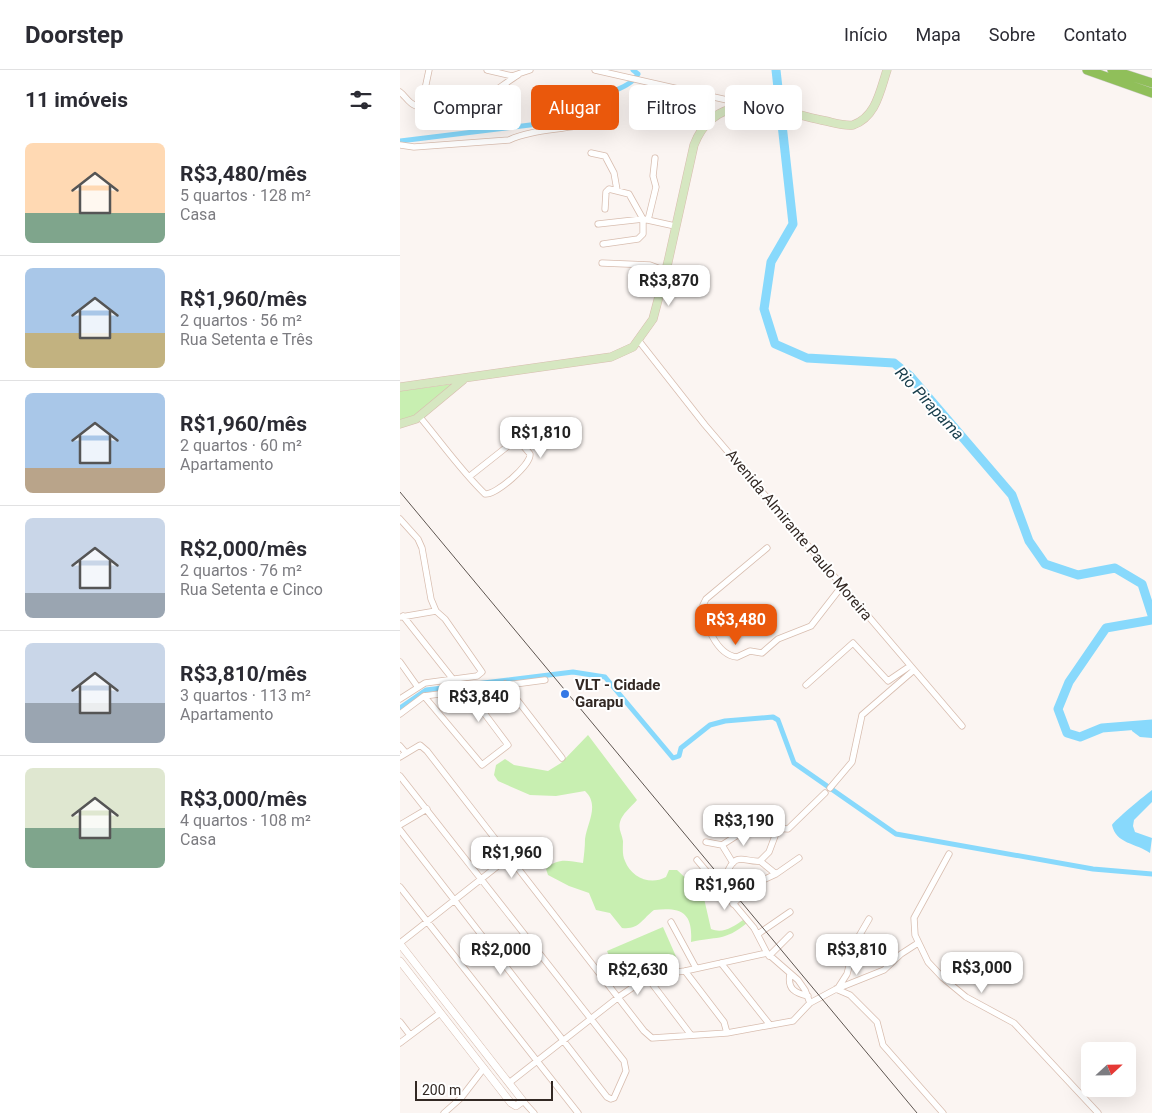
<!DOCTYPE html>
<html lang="pt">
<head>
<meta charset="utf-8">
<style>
  body { margin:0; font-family:Roboto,sans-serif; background:#f7f7f7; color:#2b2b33; height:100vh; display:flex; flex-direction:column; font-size:19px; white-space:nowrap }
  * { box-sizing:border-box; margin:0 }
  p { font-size:16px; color:#7c7c81 }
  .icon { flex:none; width:28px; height:28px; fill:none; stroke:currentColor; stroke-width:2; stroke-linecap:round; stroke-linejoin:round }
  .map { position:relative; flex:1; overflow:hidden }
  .panel { display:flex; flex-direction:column; background:#fff; width:400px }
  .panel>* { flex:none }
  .banner { position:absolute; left:15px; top:15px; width:475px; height:45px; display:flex; gap:10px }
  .needle { width:32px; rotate:68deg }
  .fabs { position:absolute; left:681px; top:972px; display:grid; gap:10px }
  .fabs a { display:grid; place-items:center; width:55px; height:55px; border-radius:8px; background:#fff; box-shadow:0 5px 20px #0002; font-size:25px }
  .scale { position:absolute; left:15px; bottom:12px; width:138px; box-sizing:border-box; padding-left:5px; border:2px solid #322823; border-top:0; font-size:14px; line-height:18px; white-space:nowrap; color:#322823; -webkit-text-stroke:4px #fff; paint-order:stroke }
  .price { position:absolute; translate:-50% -42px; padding:0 11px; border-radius:10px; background:#fff; color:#222; font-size:16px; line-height:32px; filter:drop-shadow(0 1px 2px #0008) }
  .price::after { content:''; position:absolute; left:50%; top:30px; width:15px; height:11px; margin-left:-8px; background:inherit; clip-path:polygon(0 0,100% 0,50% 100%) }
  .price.on { background:#ea580c; color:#fff }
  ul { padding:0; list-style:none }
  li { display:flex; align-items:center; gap:15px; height:125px; padding:0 25px }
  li+li { border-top:1px solid #e1e1e2 }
  li span { display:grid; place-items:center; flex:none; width:140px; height:100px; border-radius:8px; color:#555 }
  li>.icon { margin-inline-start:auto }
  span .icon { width:60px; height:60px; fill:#fffc; stroke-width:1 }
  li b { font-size:21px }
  h2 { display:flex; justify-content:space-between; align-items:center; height:60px; padding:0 25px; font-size:21px }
  .chip { padding:0 18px; border-radius:8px; background:#fff; box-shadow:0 5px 20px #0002; font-size:18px; line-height:45px }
  .chip.on { background:#ea580c; color:#fff }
  header { display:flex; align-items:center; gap:30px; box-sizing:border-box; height:70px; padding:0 25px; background:#fff; border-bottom:1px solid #e1e1e2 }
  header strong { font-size:24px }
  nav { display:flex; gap:28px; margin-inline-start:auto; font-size:18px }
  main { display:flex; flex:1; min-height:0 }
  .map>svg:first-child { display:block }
  .green { fill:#c8efb1 }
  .water { fill:#88d9fc }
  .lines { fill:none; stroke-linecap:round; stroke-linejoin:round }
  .canal { stroke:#88d9fc; stroke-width:5 }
  .river { stroke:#88d9fc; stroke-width:9 }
  .minor-casing { stroke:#d8bdaf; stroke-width:7 }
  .tertiary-casing { stroke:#d8bdaf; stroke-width:8 }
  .secondary-casing { stroke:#d8bdaf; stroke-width:9 }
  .trunk-casing { stroke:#d2d0cf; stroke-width:10 }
  .minor { stroke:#fff; stroke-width:5.5 }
  .tertiary { stroke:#fff; stroke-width:7 }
  .secondary { stroke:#d6e7c1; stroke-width:8 }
  .trunk { stroke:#90bf5a; stroke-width:9 }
  .tram { stroke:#5e5550; stroke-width:1 }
  .poi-dot { fill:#3479e6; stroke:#fff; stroke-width:2 }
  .labels { text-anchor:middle; stroke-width:4; stroke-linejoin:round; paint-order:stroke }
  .street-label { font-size:15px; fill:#322823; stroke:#fff }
  .poi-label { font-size:15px; font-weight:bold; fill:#322823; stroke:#fff; text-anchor:start }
  .water-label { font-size:16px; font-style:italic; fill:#163c4a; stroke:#fff }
</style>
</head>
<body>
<header>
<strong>Doorstep</strong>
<nav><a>Início</a><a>Mapa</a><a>Sobre</a><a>Contato</a></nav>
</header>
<main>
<section class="panel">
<h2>11 imóveis<svg class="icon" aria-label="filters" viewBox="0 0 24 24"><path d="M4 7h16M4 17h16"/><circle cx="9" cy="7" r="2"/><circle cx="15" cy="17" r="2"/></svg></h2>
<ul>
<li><span style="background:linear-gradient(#ffd9b3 70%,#7fa58c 0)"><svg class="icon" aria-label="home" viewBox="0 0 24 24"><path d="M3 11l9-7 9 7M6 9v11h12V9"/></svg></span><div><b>R$3,480/mês</b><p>5 quartos · 128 m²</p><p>Casa</p></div></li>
<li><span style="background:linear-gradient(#a9c7e8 65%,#c2b280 0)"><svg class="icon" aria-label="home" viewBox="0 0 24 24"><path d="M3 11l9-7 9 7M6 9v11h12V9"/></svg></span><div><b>R$1,960/mês</b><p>2 quartos · 56 m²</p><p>Rua Setenta e Três</p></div></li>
<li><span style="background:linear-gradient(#a9c7e8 75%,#b9a48a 0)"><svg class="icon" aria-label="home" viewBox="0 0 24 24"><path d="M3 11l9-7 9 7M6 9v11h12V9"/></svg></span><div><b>R$1,960/mês</b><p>2 quartos · 60 m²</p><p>Apartamento</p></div></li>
<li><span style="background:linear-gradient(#c9d6e8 75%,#9aa5b1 0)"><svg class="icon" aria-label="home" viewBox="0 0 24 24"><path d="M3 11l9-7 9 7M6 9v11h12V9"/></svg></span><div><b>R$2,000/mês</b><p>2 quartos · 76 m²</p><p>Rua Setenta e Cinco</p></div></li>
<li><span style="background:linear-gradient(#c9d6e8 60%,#9aa5b1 0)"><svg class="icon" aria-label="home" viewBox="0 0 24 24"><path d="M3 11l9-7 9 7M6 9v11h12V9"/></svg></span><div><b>R$3,810/mês</b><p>3 quartos · 113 m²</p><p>Apartamento</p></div></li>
<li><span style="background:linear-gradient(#dfe7d0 60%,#7fa58c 0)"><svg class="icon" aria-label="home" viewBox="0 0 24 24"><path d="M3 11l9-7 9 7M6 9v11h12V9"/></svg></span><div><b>R$3,000/mês</b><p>4 quartos · 108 m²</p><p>Casa</p></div></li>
</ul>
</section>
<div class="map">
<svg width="752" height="1043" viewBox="0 0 752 1043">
  <rect width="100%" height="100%" fill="#fbf5f2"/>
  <!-- green -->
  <path class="green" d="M53 314 19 346 0 353V321Z
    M188 665 237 730C231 737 222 744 220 752 218 759 222 764 223 771 223 777 222 785 225 791 231 807 250 816 266 807L269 800H277L303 824 311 859C323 864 333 857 343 850L347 853C324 872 316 866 291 872 293 842 281 837 254 840 242 849 239 860 222 858L210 843 196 840 189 823 169 816 148 805 146 799C158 787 168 791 183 793 184 785 185 777 185 769 187 753 200 735 185 721L156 726 130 725 98 711 94 705 96 695 105 689 114 695 148 701 161 693Z
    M263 857 278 891 222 915 207 881Z"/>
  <!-- water -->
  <path class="water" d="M752 651V668L740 667 732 661 731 656Z
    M752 720V732L734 750 733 756 735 762 752 768 750 783C736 773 716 774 712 755 715 750 745 725 752 720Z"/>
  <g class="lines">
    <!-- canal -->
    <path class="canal" d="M0 71 178 49C183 42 189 34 197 29 210 21 230 18 238 4L233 0
      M0 638 26 620 173 602 205 607 273 688 279 686 281 678 310 655 325 651 373 647 378 650 394 693 496 764 693 799 752 804"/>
    <!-- river -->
    <path class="river" d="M376 0 393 154 371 192 364 239 375 274 407 288 494 293 510 306 612 425 629 471 645 494 678 505 715 498 742 514 752 545
      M752 550 706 558 669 612 658 639 667 663 680 667 702 658 752 654"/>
    <defs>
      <path id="minor" d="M87 0 112 6 130 0
        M195 0 327 30 343 37
        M0 22C4 25 7 30 11 33 16 37 22 38 28 40 66 49 88 24 118 5
        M23 26 51 33 59 41
        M21 38 29 0
        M0 75 14 77 109 70C128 61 154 60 175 56
        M191 83 205 86 214 103 217 120
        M248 150 256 117 253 106 255 88
        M198 154 243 149 275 156
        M203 174 238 169 243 164V149L229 124 209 119 206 122 205 139
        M202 193 250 195 266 201
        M239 271 305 355 562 656
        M19 346C41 372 61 401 85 424 96 425 131 395 130 384L120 372H113L70 406
        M0 449 18 469 22 478 31 529 36 541 45 549 82 602 77 606 25 613 0 629
        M367 478 306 529 303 535C304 552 316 585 337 587L350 581 362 583 378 569 411 556 442 516
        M3 546 52 608
        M1 547 36 541
        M0 592 17 616
        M105 614 162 688
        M406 615 453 573 488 611 510 596
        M24 626 82 695 108 675 66 619
        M0 644 24 626 145 610
        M0 676 6 683
        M0 687 20 675 27 681 244 961 252 968 327 963 393 951 410 933 438 918 447 904 455 873 469 849
        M0 706 224 991 226 1001 214 1028 211 1029 207 1027 0 760
        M430 718 452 692 462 645 514 600
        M0 755 27 739
        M306 772 322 775 361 750 374 758 388 759 425 723
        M322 775 333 793
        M549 784 514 848 515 865 528 892 543 908 566 927 614 953 698 1043
        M297 790 354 858 367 883 398 910 405 920 410 933
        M360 791 376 804 399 788
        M326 806C335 779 345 793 360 791L369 782 378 758
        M0 817 178 1043
        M333 834 352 815 376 804
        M271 852 296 898
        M358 864 390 842
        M0 873 109 787
        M369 886 390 865
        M321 893 370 955
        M285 901 324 952 327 963
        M390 904C387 919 395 923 408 926
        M247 907 291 965
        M439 918 484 900 501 884 518 873
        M436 919 450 925 477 952 483 975 543 1043
        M0 952 10 965
        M0 973 40 943
        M109 1013 220 926 251 905 285 901 367 883
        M123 1031 134 1043
        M44 1043 61 1028 84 998"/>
      <path id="tertiary" d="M0 874 123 1031 116 1036 111 1033 0 891"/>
      <path id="secondary" d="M0 317 211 287 233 277 253 249 268 192 294 75C317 15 378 41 426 51 435 53 444 56 453 55 476 47 480 21 487 0
        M0 354 16 349 63 310"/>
      <path id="trunk" d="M687 0 752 23
        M712 0 752 13"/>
    </defs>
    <!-- minor casing -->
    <use href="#minor" class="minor-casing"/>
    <!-- tertiary casing -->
    <use href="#tertiary" class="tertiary-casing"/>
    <!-- secondary casing -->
    <use href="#secondary" class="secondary-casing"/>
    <!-- trunk casing -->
    <use href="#trunk" class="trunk-casing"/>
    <!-- minor -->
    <use href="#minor" class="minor"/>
    <!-- tertiary -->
    <use href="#tertiary" class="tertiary"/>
    <!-- secondary -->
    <use href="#secondary" class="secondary"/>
    <!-- trunk -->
    <use href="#trunk" class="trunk"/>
    <!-- tram -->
    <path class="tram" d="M0 422 517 1043"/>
  </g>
  <!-- markers -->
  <circle class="poi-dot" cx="165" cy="624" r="5"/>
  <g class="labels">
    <!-- street labels -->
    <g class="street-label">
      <text transform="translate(399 465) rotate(50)" y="5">Avenida Almirante Paulo Moreira</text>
    </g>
    <!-- poi labels -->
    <g class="poi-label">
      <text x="175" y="620">VLT - Cidade<tspan x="175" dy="17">Garapu</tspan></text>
    </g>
    <!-- water labels -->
    <g class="water-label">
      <text transform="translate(530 333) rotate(47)" y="6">Rio Pirapama</text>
    </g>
  </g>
</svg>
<div class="fabs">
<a><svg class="needle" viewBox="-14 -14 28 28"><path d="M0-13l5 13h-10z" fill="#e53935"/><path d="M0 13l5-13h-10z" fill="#7c7c81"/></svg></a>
</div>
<div class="scale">200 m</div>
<b class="price" style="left:269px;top:237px">R$3,870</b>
<b class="price" style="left:141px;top:389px">R$1,810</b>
<b class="price on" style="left:336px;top:576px">R$3,480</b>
<b class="price" style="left:79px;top:653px">R$3,840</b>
<b class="price" style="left:344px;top:777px">R$3,190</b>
<b class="price" style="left:112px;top:809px">R$1,960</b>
<b class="price" style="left:325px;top:841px">R$1,960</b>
<b class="price" style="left:101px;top:906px">R$2,000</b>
<b class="price" style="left:457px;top:906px">R$3,810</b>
<b class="price" style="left:582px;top:924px">R$3,000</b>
<b class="price" style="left:238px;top:926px">R$2,630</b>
<div class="banner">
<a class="chip">Comprar</a>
<a class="chip on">Alugar</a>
<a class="chip">Filtros</a>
<a class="chip">Novo</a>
</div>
</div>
</main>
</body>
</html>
